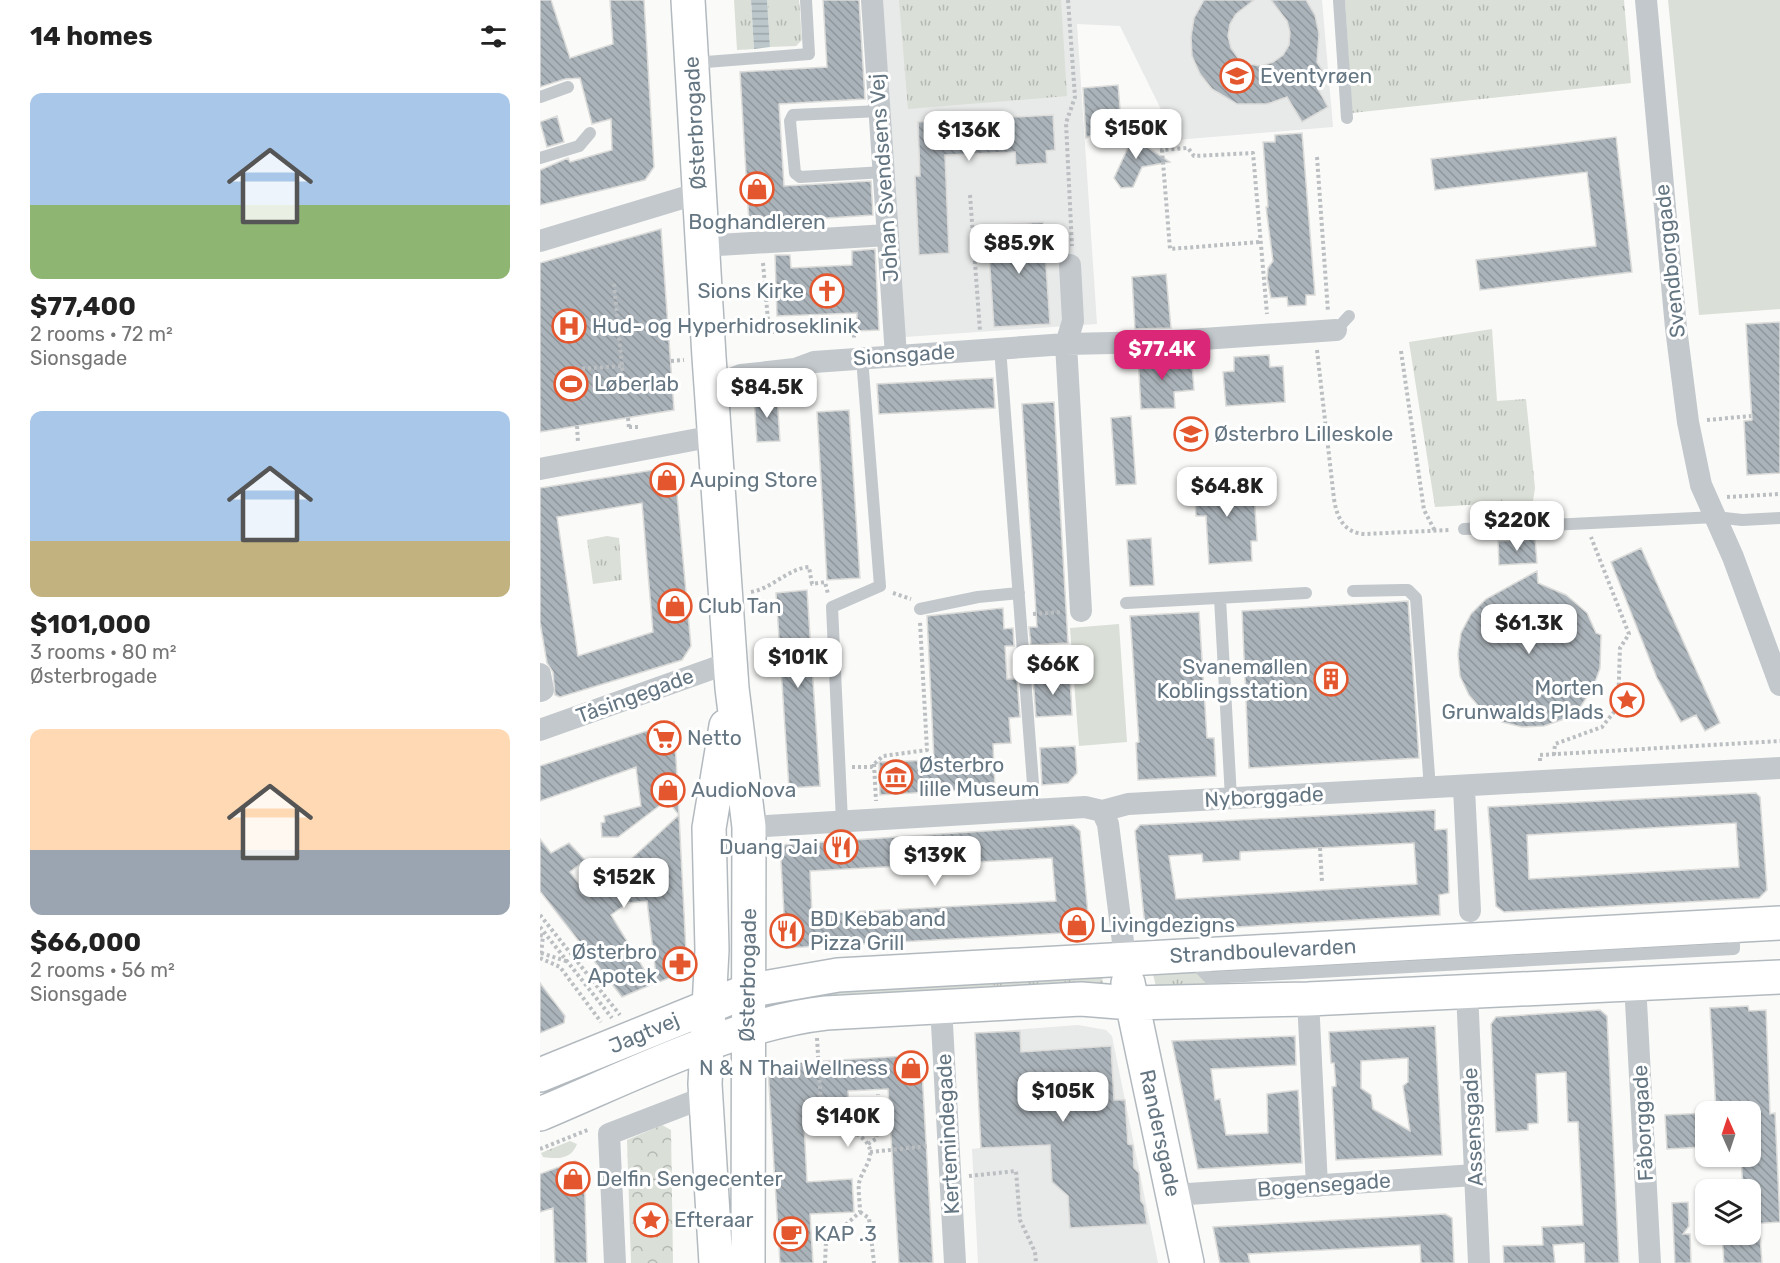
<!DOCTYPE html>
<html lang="en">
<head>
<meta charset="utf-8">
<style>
  body { margin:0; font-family:Rubik,sans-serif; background:#f2f2f2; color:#222; height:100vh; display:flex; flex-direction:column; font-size:22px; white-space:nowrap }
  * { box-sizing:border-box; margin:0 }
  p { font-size:20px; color:#767676 }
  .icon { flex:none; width:33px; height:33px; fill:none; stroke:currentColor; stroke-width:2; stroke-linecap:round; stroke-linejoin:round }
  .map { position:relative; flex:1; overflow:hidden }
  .side { display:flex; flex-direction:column; background:#fff; width:540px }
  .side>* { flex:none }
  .needle { width:39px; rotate:357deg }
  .controls { position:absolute; left:1155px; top:1101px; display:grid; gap:12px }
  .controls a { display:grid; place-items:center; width:66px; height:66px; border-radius:12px; background:#fff; box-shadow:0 2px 4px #0004; font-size:30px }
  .price { position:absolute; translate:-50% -51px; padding:0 14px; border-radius:12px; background:#fff; color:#222; font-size:20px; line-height:39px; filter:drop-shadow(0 2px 3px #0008) }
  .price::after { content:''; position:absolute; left:50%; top:36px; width:18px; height:14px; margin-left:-9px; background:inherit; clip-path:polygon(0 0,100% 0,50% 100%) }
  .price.on { background:#db2777; color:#fff }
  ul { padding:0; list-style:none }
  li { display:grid; align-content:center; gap:12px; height:318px; padding:0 30px }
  li span { display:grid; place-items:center; height:186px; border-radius:12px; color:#555 }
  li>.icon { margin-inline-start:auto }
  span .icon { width:108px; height:108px; fill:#fffc; stroke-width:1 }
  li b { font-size:26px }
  h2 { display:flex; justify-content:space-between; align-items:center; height:72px; padding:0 30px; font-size:26px }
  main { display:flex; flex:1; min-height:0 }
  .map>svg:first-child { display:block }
  .built { fill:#e8e9e9 }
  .grass { fill:url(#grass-tufts) }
  .park { fill:url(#park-crowns) }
  .garden { fill:#dadfd7 }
  .water { fill:url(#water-rules) }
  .building { fill:url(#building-back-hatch); stroke:#dcdcda; stroke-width:1.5; fill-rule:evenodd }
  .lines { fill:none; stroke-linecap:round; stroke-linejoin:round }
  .secondary-casing { stroke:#b3babf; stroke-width:36 }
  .path { stroke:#bbbfc2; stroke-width:4; stroke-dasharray:3 3; stroke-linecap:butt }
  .lane { stroke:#c3c8cc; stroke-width:12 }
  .street { stroke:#c3c8cc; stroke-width:22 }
  .secondary { stroke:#fff; stroke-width:33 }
  .labels { text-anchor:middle; stroke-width:6; stroke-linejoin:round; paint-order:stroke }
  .poi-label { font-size:21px; fill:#657683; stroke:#fff; text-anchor:start }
  .street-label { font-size:21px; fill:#657683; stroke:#fff }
</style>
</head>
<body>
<main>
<section class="side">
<h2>14 homes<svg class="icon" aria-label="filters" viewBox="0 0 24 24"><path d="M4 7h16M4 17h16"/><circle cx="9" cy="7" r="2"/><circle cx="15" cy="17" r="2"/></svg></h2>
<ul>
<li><span style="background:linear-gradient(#a9c7e8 60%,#8fb573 0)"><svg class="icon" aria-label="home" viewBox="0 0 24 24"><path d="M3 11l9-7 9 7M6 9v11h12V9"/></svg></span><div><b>$77,400</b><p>2 rooms · 72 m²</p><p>Sionsgade</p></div></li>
<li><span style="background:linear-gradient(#a9c7e8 70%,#c2b280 0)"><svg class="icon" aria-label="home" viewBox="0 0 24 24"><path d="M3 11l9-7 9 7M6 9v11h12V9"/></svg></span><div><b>$101,000</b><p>3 rooms · 80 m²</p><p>Østerbrogade</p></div></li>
<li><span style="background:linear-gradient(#ffd9b3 65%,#9aa5b1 0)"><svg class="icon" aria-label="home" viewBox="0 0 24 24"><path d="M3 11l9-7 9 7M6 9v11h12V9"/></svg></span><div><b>$66,000</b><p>2 rooms · 56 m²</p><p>Sionsgade</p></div></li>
</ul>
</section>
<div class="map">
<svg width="1240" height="1263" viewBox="0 0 1240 1263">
  <defs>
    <pattern id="grass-tufts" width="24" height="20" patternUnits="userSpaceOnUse" patternTransform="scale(1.5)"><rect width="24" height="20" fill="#dadfd7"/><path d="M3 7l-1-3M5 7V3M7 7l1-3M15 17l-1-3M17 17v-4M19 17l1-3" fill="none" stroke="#b4b9b4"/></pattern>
    <pattern id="park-crowns" width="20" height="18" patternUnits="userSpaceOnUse" patternTransform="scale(1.5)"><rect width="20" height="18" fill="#dadfd7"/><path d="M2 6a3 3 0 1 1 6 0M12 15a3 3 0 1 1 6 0" fill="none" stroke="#b4b9b4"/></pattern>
    <pattern id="water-rules" width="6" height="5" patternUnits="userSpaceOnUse" patternTransform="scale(1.5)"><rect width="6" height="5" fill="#bbc7cb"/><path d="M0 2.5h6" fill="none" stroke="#9ca6aa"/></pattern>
    <pattern id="building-back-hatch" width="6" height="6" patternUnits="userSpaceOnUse" patternTransform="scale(1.5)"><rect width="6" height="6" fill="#aab3b9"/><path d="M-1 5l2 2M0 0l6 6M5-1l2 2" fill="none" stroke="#8e969c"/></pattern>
  </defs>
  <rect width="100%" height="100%" fill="#fafaf8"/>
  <!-- built -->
  <path class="built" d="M342 0H782L793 127 636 140 580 26 537 24 557 324 365 337Z
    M538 1025 566 1030 572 1036 618 1263H438L432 1149 441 1148 435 1033Z"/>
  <!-- grass -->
  <path class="grass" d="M194 0H211L214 49 197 50Z
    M227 0H259L262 40 256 46 230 47Z
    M359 0H521L527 96 368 109Z
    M805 0H1084L1091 83 812 113Z
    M952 329 957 401 986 399 995 488 993 501 895 507 869 342Z
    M67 536 79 538 82 580 53 584 47 540Z
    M648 966 678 988 1010 970V977L618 995 612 970Z
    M561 971 564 987 277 999 304 989Z
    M30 1141 37 1144C31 1160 17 1159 3 1157L1 1153Z"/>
  <!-- park -->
  <path class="park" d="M122 1125 131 1130 133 1263H91L87 1140Z"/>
  <!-- garden -->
  <path class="garden" d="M1128 0H1240V309L1159 315Z
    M579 624 587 742 539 746 530 628Z"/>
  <!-- water -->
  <path class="water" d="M211 0H227L230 47 214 49Z"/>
  <!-- building -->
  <path class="building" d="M0 0H11L30 58 73 44 70 0H104L114 167 105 180 0 205V170L28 158 30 162 72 150 71 119 52 124 40 78 25 79 0 87Z
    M283 0H319L325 99 239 104 244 186 331 181 333 215 209 223 200 72 287 67Z
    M664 0H714L696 14 690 24 688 36 691 48 698 58 709 64 721 66 733 62 743 55 749 45 750 32 747 21 731 0H766L775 15 779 34 777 62 786 76 778 89 788 107 762 122 747 97 727 104H697L672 89 660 74 652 56 651 37 654 18Z
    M578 85 581 120 546 138 543 88Z
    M513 115 515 150 506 151 507 163 476 165 475 152 405 155 409 253 379 255 375 176H380L378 122Z
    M603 115 604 145 630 162 602 167 593 187 581 188 574 178Z
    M17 116 24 142 7 147 0 122Z
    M762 133 775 295H766V305L748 306 747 297 731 298 727 278 728 268 733 261 726 207H728L723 142H735V135Z
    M1076 137 1092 272 940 290 936 260 1056 246 1047 172 895 190 891 159Z
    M503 222 510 324 454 327 447 226Z
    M121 229 134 410 0 432V263Z
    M335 249 339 330 317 331V313L237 316 235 255H250L251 268 312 265V251Z
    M626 274 631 328 595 329 592 277Z
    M1240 322V473L1207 475 1204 421 1212 420 1206 324Z
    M632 355 633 366 652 365 654 390 634 392 635 408 601 409 598 356Z
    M729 355 730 367 743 366 745 402 686 406 683 372 694 371V357Z
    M453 378 455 408 339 414 337 384Z
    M237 396 240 441 217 442 214 398Z
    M514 402 528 643 491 645 489 627H497L482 404Z
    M309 410 320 578 287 580 277 412Z
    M591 416 596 484 576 485 571 418Z
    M126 468 135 473 151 646 142 660 20 697 15 695 13 672 7 663 0 622V488ZM102 503 113 632 38 656 17 517Z
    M707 478 708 492H714L717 541H711L712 561 669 564 666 516H656L654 480Z
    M611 538 614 585 590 586 587 540Z
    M995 539 997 563 959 565 958 541Z
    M1101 548 1180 723 1165 731 1156 715 1141 722 1117 678 1071 562Z
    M997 571 998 583 1026 595 1047 613 1056 633 1061 635 1060 668 1053 688 1041 706 1024 719 1004 726 982 727 962 722 943 711 929 695 920 676 918 654 921 633 931 614 946 599Z
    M267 590 280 786 249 788 236 593Z
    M868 601 879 758 709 768 702 611Z
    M463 608 464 629 473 628 474 646H465L467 679H477L480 717 469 718 471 743 453 744 455 788 340 795 339 762 394 760 387 616Z
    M659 612 667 738H674L676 776 598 780 596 743 599 742 590 616Z
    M530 676 532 715 496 717 493 678Z
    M134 722 139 815 127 800 78 837H62L61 823 65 822 64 816 101 806 96 767 0 801V766Z
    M535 746 537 773 528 783 502 785 500 748Z
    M1216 793 1220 797 1227 890 1219 898 964 912 956 906 948 807ZM1196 823 1199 867 989 879 987 835Z
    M895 810V830L907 829 909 893 899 895 900 915 612 932 605 926 595 831 600 825ZM874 843 877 884 636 899 629 856 662 854 663 862 700 860V852Z
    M139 815 147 971 117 983 107 901 88 903 71 915 113 984 82 997 0 891V839L11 853 29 843 45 860 30 872 49 897 65 882 77 896V872Z
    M533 825 540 831 549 924 543 932 246 948 240 845ZM512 858 516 901 272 914 270 871Z
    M0 983 25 1016 24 1023 0 1033Z
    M1208 1006 1209 1011 1226 1010 1230 1114 1235 1113 1240 1222 1210 1224V1190H1203L1201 1156H1210V1112H1176L1170 1008Z
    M1060 1010 1067 1016 1079 1263H1045L1044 1243 1013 1245 1015 1263H964L963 1246 1003 1245 1002 1227 1043 1225 1038 1122H1028L1026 1072 996 1074 998 1123 988 1124V1130L956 1132 951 1024 956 1017Z
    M895 1026 902 1155 796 1160 792 1087 796 1086 794 1063H791L789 1032ZM868 1058V1082L863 1086 870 1131 833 1109 831 1095 821 1088V1061Z
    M480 1031 481 1052 571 1046 574 1100H585L588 1144 593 1145 594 1168 599 1173 601 1201 604 1205 607 1224 530 1228 528 1196 512 1182 510 1145 441 1148 435 1033Z
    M755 1036 756 1065 671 1069 675 1100 680 1099 686 1135 728 1133 727 1094 758 1090 762 1163 658 1169 632 1041Z
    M381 1055 393 1263H359L348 1089 308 1091 310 1122 264 1125 267 1182 312 1179 314 1212 270 1214 273 1263H240L228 1069 234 1064Z
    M1166 1113V1147L1127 1149 1125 1115Z
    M35 1161 44 1167 47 1263H15L13 1208 0 1212V1174Z
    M1148 1202 1149 1226 1143 1234H1150L1151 1263H1135L1132 1203Z
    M905 1214 912 1218 914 1263H881L880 1245 708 1254 710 1263H680L673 1227Z
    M1182 1234H1220L1222 1263H1184Z"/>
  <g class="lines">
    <defs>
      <path id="secondary" d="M148 0 169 357 192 688 209 827 208 1263
        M588 983 647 1263
        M0 1075 207 991 298 975 1240 923
        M0 1114C86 1078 194 1023 286 1013L541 999 591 1003 768 999 1240 977
        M176 1263 165 1084 172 950 169 828 186 726"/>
    </defs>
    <!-- secondary casing -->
    <use href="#secondary" class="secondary-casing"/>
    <!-- path -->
    <path class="path" d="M528 0 535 97 526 123 532 246
      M777 157 788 312
      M430 195 440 331
      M719 242 630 249 622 150 648 148 654 156 713 153 727 314
      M223 263 229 332 314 327V340
      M74 284 82 366H84
      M192 332 229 322
      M777 350 794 499C797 518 804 533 825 534L909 530
      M861 351 884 510 895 531
      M131 361 144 360
      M36 369 82 366 84 387
      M88 418 89 428
      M1167 420 1211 416
      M37 426 38 443
      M89 427H99
      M1187 497 1240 494
      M211 592C233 588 247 569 269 567L272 584 285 582 288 594
      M353 593 371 599
      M493 614 522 612
      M1014 755 1015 744 1062 727 1078 707 1080 648 1089 634 1051 537
      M1000 761V755L1240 741
      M334 764 336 801
      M312 767H331L343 756 387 750 380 622
      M780 848 782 882
      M0 915 80 1015
      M0 927 72 1018
      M0 935 3 936 1 954
      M1 953 29 962
      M0 958 20 967 61 1022
      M277 1038 282 1121C294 1129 312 1129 321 1137 341 1153 323 1166 319 1183 318 1192 320 1203 320 1212L286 1242 285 1263
      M328 1144 336 1139 339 1118 338 1094
      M0 1149 50 1129
      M330 1152 389 1146
      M429 1176 476 1171 480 1220 495 1252 496 1263
      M320 1212 329 1218 334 1263"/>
    <!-- lane -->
    <path class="lane" d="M799 0 807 118
      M153 63 269 54 266 0
      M0 97 28 87
      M340 111 253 115 250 121 255 173 260 177 344 172
      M0 158 39 146 50 133
      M796 330 809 316
      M460 348 495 810
      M924 529 1176 517 1202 520 1240 518
      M813 591 863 590H868L876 598 890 789
      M680 598 691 798
      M586 603 766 593
      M380 609 438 597 479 593
      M302 821 292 607 340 586 322 358
      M652 960 669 978 1194 949V926"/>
    <!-- street -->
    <path class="street" d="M332 0 356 356
      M1106 0 1136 328 1148 422 1161 485 1193 557 1240 685
      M0 241 159 193
      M161 246 348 235
      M530 265 533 321 526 344 541 611
      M171 387 201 375 255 369 274 362 526 344 619 342 796 330
      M0 469 174 436
      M0 674 3 690 0 691
      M0 730 191 662
      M924 788 930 911
      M562 811 568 824 585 958
      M209 827 545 807 562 811 588 804 1240 768
      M1095 983 1110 1263
      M927 991 939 1263
      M768 999 777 1186
      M401 1006 415 1263
      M633 1195 935 1175
      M75 1263 69 1134 165 1097"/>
    <!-- secondary -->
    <use href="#secondary" class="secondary"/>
  </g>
  <!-- icons -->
  <defs>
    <symbol id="school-ring" viewBox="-11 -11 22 22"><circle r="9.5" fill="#fff" stroke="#e4572e" stroke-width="1.5"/><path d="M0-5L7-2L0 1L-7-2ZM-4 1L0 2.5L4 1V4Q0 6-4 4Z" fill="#e4572e"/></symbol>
    <symbol id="shop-ring" viewBox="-11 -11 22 22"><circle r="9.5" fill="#fff" stroke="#e4572e" stroke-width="1.5"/><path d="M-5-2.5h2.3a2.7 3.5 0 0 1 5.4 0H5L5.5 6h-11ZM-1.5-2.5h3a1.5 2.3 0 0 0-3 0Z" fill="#e4572e"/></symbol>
    <symbol id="church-ring" viewBox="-11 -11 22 22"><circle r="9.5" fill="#fff" stroke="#e4572e" stroke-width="1.5"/><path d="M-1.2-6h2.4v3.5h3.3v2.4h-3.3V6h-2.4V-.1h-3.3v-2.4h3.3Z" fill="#e4572e"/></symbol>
    <symbol id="hospital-ring" viewBox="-11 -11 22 22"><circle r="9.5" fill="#fff" stroke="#e4572e" stroke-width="1.5"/><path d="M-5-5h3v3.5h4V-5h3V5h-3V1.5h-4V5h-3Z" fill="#e4572e"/></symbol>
    <symbol id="stadium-ring" viewBox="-11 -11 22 22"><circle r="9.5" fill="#fff" stroke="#e4572e" stroke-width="1.5"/><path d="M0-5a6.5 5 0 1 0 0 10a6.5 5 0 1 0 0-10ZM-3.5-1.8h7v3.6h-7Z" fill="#e4572e"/></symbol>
    <symbol id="building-ring" viewBox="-11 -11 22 22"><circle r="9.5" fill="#fff" stroke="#e4572e" stroke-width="1.5"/><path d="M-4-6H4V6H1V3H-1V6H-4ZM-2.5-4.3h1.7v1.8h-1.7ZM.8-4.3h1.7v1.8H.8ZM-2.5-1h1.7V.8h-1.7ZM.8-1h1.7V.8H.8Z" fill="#e4572e"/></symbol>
    <symbol id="sight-ring" viewBox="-11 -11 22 22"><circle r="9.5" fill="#fff" stroke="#e4572e" stroke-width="1.5"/><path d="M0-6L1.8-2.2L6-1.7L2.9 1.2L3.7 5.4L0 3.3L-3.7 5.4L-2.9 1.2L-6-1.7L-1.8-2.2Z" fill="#e4572e"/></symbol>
    <symbol id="supermarket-ring" viewBox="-11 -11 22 22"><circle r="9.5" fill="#fff" stroke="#e4572e" stroke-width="1.5"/><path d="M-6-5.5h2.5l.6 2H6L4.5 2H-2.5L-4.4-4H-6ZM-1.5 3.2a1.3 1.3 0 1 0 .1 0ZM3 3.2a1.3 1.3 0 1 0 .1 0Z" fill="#e4572e"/></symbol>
    <symbol id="museum-ring" viewBox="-11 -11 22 22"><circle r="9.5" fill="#fff" stroke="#e4572e" stroke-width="1.5"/><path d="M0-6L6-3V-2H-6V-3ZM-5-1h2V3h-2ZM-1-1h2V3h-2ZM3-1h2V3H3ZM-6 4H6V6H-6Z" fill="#e4572e"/></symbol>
    <symbol id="restaurant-ring" viewBox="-11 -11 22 22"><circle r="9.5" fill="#fff" stroke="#e4572e" stroke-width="1.5"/><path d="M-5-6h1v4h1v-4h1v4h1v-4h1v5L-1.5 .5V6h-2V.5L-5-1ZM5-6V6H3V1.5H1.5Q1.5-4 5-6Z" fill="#e4572e"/></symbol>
    <symbol id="pharmacy-ring" viewBox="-11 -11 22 22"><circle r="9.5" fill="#fff" stroke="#e4572e" stroke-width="1.5"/><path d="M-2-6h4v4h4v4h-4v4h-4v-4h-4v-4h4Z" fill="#e4572e"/></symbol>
    <symbol id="cafe-ring" viewBox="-11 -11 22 22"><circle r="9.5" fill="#fff" stroke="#e4572e" stroke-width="1.5"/><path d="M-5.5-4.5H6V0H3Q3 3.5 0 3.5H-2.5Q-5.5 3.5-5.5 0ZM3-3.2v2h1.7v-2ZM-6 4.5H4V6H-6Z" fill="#e4572e"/></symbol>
  </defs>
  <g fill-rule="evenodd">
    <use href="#school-ring" x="678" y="57" width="38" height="38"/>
    <use href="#shop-ring" x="198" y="170" width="38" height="38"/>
    <use href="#church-ring" x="268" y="272" width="38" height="38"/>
    <use href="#hospital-ring" x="10" y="307" width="38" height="38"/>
    <use href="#stadium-ring" x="12" y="365" width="38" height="38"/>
    <use href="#school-ring" x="632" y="415" width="38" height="38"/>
    <use href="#shop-ring" x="108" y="461" width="38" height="38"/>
    <use href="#shop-ring" x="116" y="587" width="38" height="38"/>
    <use href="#building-ring" x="772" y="660" width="38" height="38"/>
    <use href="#sight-ring" x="1068" y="681" width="38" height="38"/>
    <use href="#supermarket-ring" x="105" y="719" width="38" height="38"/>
    <use href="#museum-ring" x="337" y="758" width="38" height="38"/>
    <use href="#shop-ring" x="109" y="771" width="38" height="38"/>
    <use href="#restaurant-ring" x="282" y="828" width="38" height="38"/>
    <use href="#shop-ring" x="518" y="906" width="38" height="38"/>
    <use href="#restaurant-ring" x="228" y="912" width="38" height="38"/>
    <use href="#pharmacy-ring" x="121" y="945" width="38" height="38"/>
    <use href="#shop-ring" x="352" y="1049" width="38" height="38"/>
    <use href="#shop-ring" x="14" y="1160" width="38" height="38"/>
    <use href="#sight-ring" x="92" y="1201" width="38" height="38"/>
    <use href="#cafe-ring" x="232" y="1215" width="38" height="38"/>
  </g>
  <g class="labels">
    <!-- poi labels -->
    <g class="poi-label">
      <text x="720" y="83">Eventyrøen</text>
      <text x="217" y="229" text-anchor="middle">Boghandleren</text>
      <text x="264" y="298" text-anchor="end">Sions Kirke</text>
      <text x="52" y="333">Hud- og Hyperhidroseklinik</text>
      <text x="54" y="391">Løberlab</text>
      <text x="674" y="441">Østerbro Lilleskole</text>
      <text x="150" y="487">Auping Store</text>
      <text x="158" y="613">Club Tan</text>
      <text x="768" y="674" text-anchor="end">Svanemøllen<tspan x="768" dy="24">Koblingsstation</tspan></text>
      <text x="1064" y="695" text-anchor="end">Morten<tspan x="1064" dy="24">Grunwalds Plads</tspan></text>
      <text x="147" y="745">Netto</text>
      <text x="379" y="772">Østerbro<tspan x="379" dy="24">lille Museum</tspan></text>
      <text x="151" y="797">AudioNova</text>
      <text x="278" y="854" text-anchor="end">Duang Jai</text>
      <text x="270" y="926">BD Kebab and<tspan x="270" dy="24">Pizza Grill</tspan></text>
      <text x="560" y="932">Livingdezigns</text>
      <text x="117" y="959" text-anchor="end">Østerbro<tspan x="117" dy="24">Apotek</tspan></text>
      <text x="348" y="1075" text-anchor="end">N &amp; N Thai Wellness</text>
      <text x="56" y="1186">Delfin Sengecenter</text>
      <text x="134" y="1227">Efteraar</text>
      <text x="274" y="1241">KAP .3</text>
    </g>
    <!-- street labels -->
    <g class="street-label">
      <text transform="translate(155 123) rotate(-93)" y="7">Østerbrogade</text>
      <text transform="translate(344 178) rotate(-94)" y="7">Johan Svendsens Vej</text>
      <text transform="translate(1130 261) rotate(-96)" y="7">Svendborggade</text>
      <text transform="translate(364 355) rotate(-4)" y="7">Sionsgade</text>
      <text transform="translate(95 696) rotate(-20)" y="7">Tåsingegade</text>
      <text transform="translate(724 797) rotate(-3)" y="7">Nyborggade</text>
      <text transform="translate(723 951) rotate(-3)" y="7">Strandboulevarden</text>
      <text transform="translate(208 975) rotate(-89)" y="7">Østerbrogade</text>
      <text transform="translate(104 1033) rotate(-23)" y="7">Jagtvej</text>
      <text transform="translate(1103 1123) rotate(-93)" y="7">Fåborggade</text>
      <text transform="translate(933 1127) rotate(-93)" y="7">Assensgade</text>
      <text transform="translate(620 1133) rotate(78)" y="7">Randersgade</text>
      <text transform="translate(408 1134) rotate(-93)" y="7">Kertemindegade</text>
      <text transform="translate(784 1185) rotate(-4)" y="7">Bogensegade</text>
    </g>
  </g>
</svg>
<div class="controls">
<a><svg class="needle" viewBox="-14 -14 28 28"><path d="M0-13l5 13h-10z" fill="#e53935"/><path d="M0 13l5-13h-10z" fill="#767676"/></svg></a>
<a><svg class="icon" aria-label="layers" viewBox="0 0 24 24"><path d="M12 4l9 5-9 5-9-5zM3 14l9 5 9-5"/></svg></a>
</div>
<b class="price" style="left:596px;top:160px">$150K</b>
<b class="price" style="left:429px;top:162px">$136K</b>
<b class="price" style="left:479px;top:275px">$85.9K</b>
<b class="price on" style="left:622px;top:381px">$77.4K</b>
<b class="price" style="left:227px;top:419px">$84.5K</b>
<b class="price" style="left:687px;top:518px">$64.8K</b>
<b class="price" style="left:977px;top:552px">$220K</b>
<b class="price" style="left:989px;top:655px">$61.3K</b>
<b class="price" style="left:258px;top:689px">$101K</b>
<b class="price" style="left:513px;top:696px">$66K</b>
<b class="price" style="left:395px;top:887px">$139K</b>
<b class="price" style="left:84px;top:909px">$152K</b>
<b class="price" style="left:523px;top:1123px">$105K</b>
<b class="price" style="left:308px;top:1148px">$140K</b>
</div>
</main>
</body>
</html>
